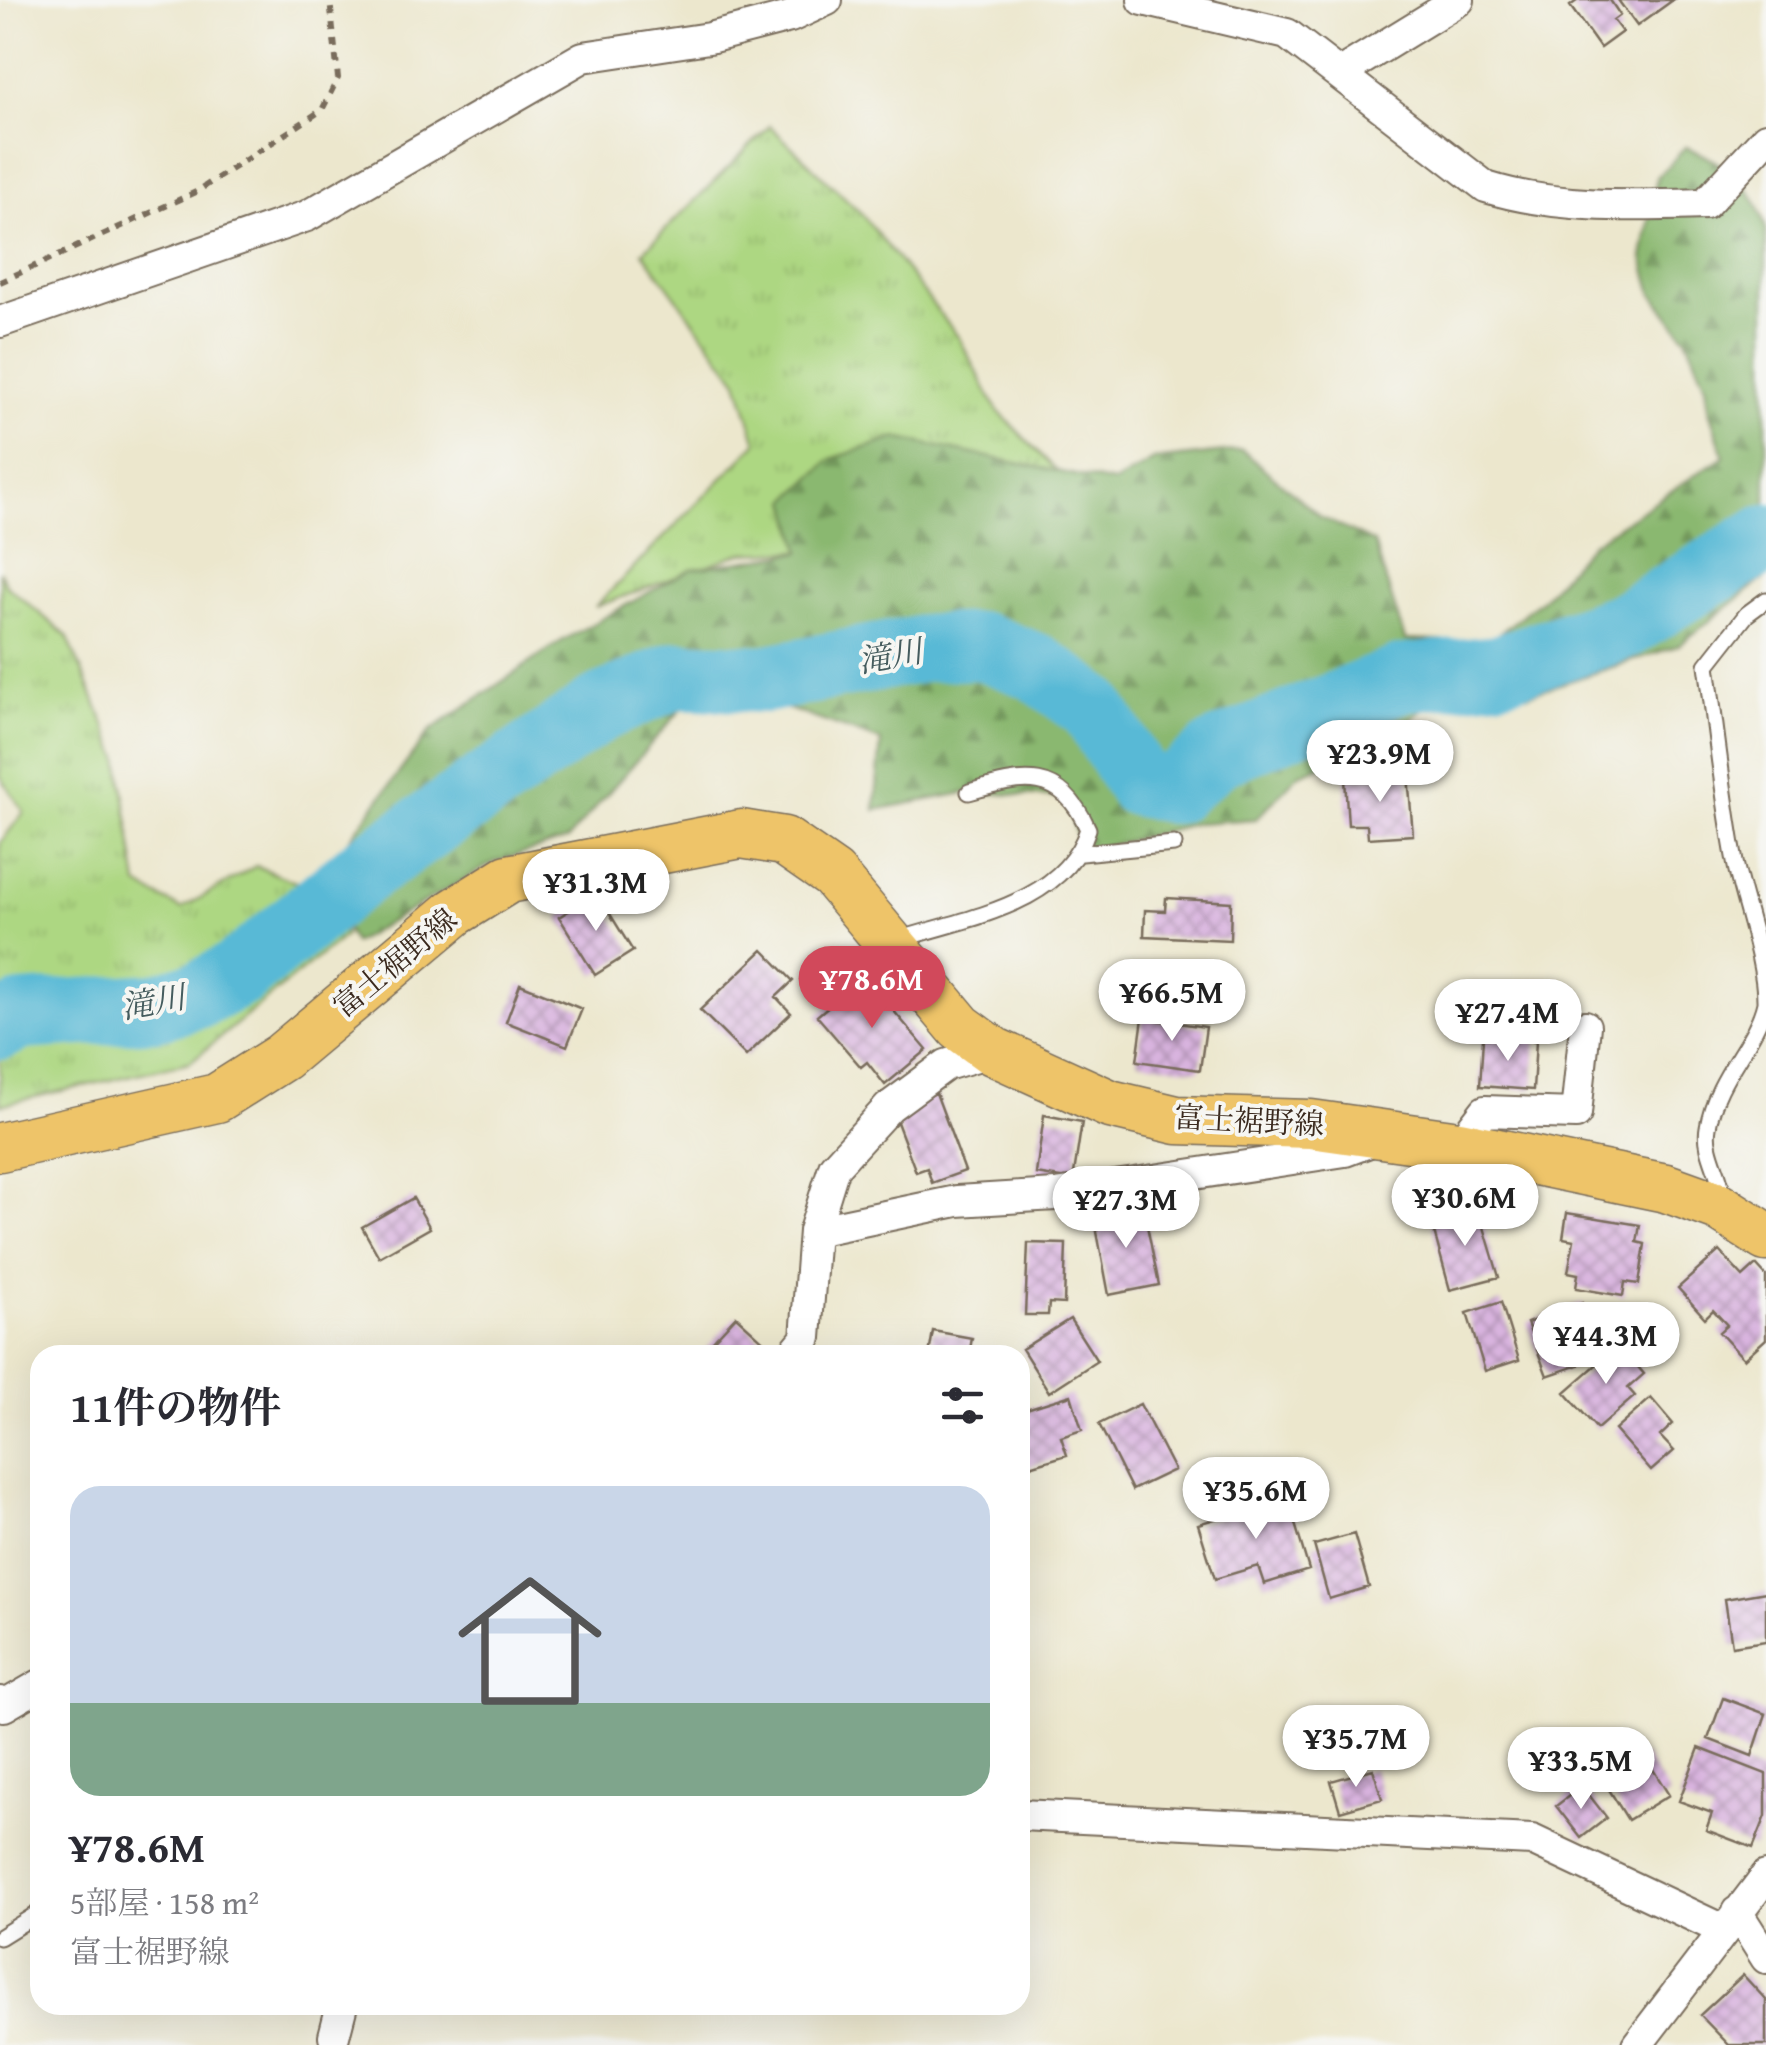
<!DOCTYPE html>
<html lang="ja">
<head>
<meta charset="utf-8">
<style>
  body { margin:0; font-family:"Gentium Book Plus","Noto Serif JP",serif; background:#f2f2f3; color:#2b2b33; height:100vh; display:flex; flex-direction:column; font-size:38px; white-space:nowrap }
  * { box-sizing:border-box; margin:0 }
  p { font-size:32px; color:#7c7c81 }
  .icon { flex:none; width:55px; height:55px; fill:none; stroke:currentColor; stroke-width:2; stroke-linecap:round; stroke-linejoin:round }
  .map { position:relative; flex:1; overflow:hidden }
  .panel { position:absolute; left:30px; top:1345px; width:1000px; height:670px; display:flex; flex-direction:column; background:#fff; border-radius:30px; box-shadow:0 10px 40px #0002 }
  .panel>* { flex:none }
  .price { position:absolute; translate:-50% -85px; padding:0 22px; border-radius:35px; background:#fff; color:#222; font-size:32px; line-height:65px; filter:drop-shadow(0 2px 5px #0008) }
  .price::after { content:''; position:absolute; left:50%; top:60px; width:30px; height:22px; margin-left:-15px; background:inherit; clip-path:polygon(0 0,100% 0,50% 100%) }
  .price.selected { background:#d1495b; color:#fff }
  ul { padding:0; list-style:none }
  li { display:grid; align-content:center; gap:20px; height:530px; padding:0 40px }
  li+li { border-top:2px solid #e1e1e2 }
  li span { display:grid; place-items:center; height:310px; border-radius:30px; color:#555 }
  li>.icon { margin-inline-start:auto }
  span .icon { width:180px; height:180px; fill:#fffc; stroke-width:1 }
  li b { font-size:42px }
  h2 { display:flex; justify-content:space-between; align-items:center; height:120px; padding:0 40px; font-size:42px }
  .map>svg:first-child { display:block }
  .grass { fill:url(#grass-tufts); stroke:#748050; stroke-width:2.5 }
  .forest { fill:url(#forest-firs); stroke:#627147; stroke-width:2.5 }
  .lines { fill:none; stroke-linecap:round; stroke-linejoin:round }
  .river { stroke:#58b9d6; stroke-width:68 }
  .building { fill:url(#building-cross-hatch) }
  .lane-casing { stroke:#796c5b; stroke-width:19 }
  .street-casing { stroke:#796c5b; stroke-width:34 }
  .primary-casing { stroke:#796c5b; stroke-width:51 }
  .path { stroke:#796c5b; stroke-width:6; stroke-dasharray:8 8; stroke-linecap:butt }
  .lane { stroke:#fff; stroke-width:15 }
  .street { stroke:#fff; stroke-width:30 }
  .primary { stroke:#eec469; stroke-width:48 }
  .labels { text-anchor:middle; stroke-width:8; stroke-linejoin:round; paint-order:stroke }
  .street-label { font-size:30px; fill:#3b2a1e; stroke:#f6f6f2 }
  .water-label { font-size:32px; font-style:italic; fill:#455c5e; stroke:#f6f6f2 }
</style>
</head>
<body>
<div class="map">
<svg width="1766" height="2045" viewBox="0 0 1766 2045">
  <defs>
    <pattern id="grass-tufts" width="24" height="20" patternUnits="userSpaceOnUse" patternTransform="scale(2.5)"><rect width="24" height="20" fill="#add782"/><path d="M3 7l-1-3M5 7V3M7 7l1-3M15 17l-1-3M17 17v-4M19 17l1-3" fill="none" stroke="#96b970"/></pattern>
    <pattern id="forest-firs" width="22" height="20" patternUnits="userSpaceOnUse" patternTransform="scale(2.5)"><rect width="22" height="20" fill="#8ab870"/><path d="M5 1l3.5 6h-7zM16 11l3.5 6h-7z" fill="#72965b"/></pattern>
    <pattern id="building-cross-hatch" width="8" height="8" patternUnits="userSpaceOnUse" patternTransform="scale(2.5)"><rect width="8" height="8" fill="#d9b4df"/><path d="M0 0l8 8M0 8l8-8" fill="none" stroke="#b193b4"/></pattern>
  </defs>
  <rect width="100%" height="100%" fill="#f6f6f2"/>
  <filter id="ink" filterUnits="userSpaceOnUse"><feTurbulence type="fractalNoise" baseFrequency=".01" numOctaves="2"/><feDisplacementMap in="SourceGraphic" scale="20" xChannelSelector="R" yChannelSelector="G"/><feConvolveMatrix kernelMatrix="1 2 1 2 8 2 1 2 1" color-interpolation-filters="sRGB"/></filter>
  <filter id="wash" filterUnits="userSpaceOnUse"><feTurbulence type="fractalNoise" baseFrequency=".0048" numOctaves="4" result="noise"/><feDisplacementMap in="SourceGraphic" scale="40" xChannelSelector="R" yChannelSelector="G"/><feGaussianBlur stdDeviation="2.25" result="paint"/><feColorMatrix in="noise" values="0 0 0 0 0 0 0 0 0 0 0 0 0 0 0 0 0 1.4 0 .05"/><feComposite in="paint" operator="in"/></filter>
  <g filter="url(#wash)">
    <rect width="100%" height="100%" fill="#ece7cd"/>
    <!-- grass -->
    <path class="grass" d="M770 126 862 214 959 338 997 410 1058 472H1004L802 551 741 553 595 607 757 443 738 381 643 252Z
      M0 571 6 585 67 636 119 757 138 885 181 909 256 866 332 897 345 935 190 1062 0 1105V843L24 812 0 776Z"/>
    <!-- forest -->
    <path class="forest" d="M1686 147C1726 164 1758 186 1766 232V577L1678 646 1529 694 1427 704 1392 739 1299 774 1256 819 1196 823 1081 853 1067 798 969 792 875 810 881 741 763 700 685 705 567 840 495 862 353 943 321 878 430 731 560 642 691 569 801 552 788 500 831 459 896 438 1114 483 1154 460 1242 450 1321 517 1374 543 1405 640 1488 643 1542 599 1591 544 1724 456 1710 414 1706 385 1687 339 1653 294 1643 258 1657 177Z"/>
    <g class="lines">
      <!-- river -->
      <path class="river" d="M0 1026 21 1016 156 1007 200 994 238 974 368 867 599 709 676 675 764 679 927 648 982 646 1036 667 1092 707 1139 783 1173 790 1218 753 1403 678 1498 669 1623 626 1766 538"/>
    </g>
    <g id="blocks">
      <!-- building -->
      <path class="building" d="M1578 0H1610L1620 15 1613 20 1622 32 1600 48 1570 6Z
        M1618 0H1673L1637 26Z
        M1408 775 1413 835 1368 838 1367 825H1348L1345 779Z
        M597 893 633 951 595 975 559 917Z
        M1166 898 1231 902 1230 940 1144 936 1145 910 1165 911Z
        M763 950 793 981 776 997 791 1013 746 1056 700 1010Z
        M864 976 927 1050 885 1085 867 1062 861 1067 817 1016Z
        M520 984 582 1009 567 1046 506 1022Z
        M1143 1018 1206 1027 1200 1070 1137 1061Z
        M1483 1038 1536 1041 1533 1090 1480 1086Z
        M936 1093 965 1171 932 1183 927 1168 916 1172 892 1109Z
        M1044 1115 1082 1122 1073 1180 1036 1174Z
        M413 1198 430 1228 379 1257 362 1227Z
        M1143 1206 1159 1285 1109 1295 1094 1216Z
        M1478 1207 1499 1277 1450 1290 1431 1221Z
        M1567 1213 1640 1225 1637 1242 1645 1244 1639 1284 1625 1282 1623 1296 1576 1288 1578 1274 1568 1272 1574 1240 1563 1238Z
        M1028 1243 1066 1244 1064 1304 1049 1303 1048 1315H1025Z
        M1719 1251 1743 1277 1756 1265 1766 1276V1339L1744 1359 1719 1332 1727 1325 1713 1310 1705 1318 1678 1288Z
        M1501 1302 1519 1360 1485 1371 1467 1313Z
        M1582 1303 1589 1319 1598 1316 1606 1339 1573 1350 1579 1365 1547 1376 1527 1323Z
        M736 1316 768 1345 759 1355H700Z
        M1070 1319 1097 1361 1049 1392 1022 1349Z
        M933 1331 972 1338 969 1355H929Z
        M1619 1345 1644 1374 1628 1388 1635 1396 1597 1429 1565 1392Z
        M1071 1395 1082 1430 1061 1437 1067 1455 1020 1469V1411Z
        M1651 1398 1673 1424 1660 1436 1674 1451 1651 1471 1615 1430Z
        M1140 1404 1174 1470 1132 1490 1099 1424Z
        M1287 1497 1309 1570 1264 1584 1258 1566 1215 1579 1198 1524Z
        M1354 1534 1369 1587 1329 1599 1314 1545Z
        M1766 1592V1641L1732 1646 1725 1599Z
        M1723 1698 1766 1714 1752 1756 1708 1739Z
        M1355 1724 1364 1754 1322 1767 1313 1737Z
        M1699 1748 1766 1774V1816L1753 1848 1706 1830 1712 1813 1679 1801Z
        M1644 1755 1669 1795 1628 1820 1603 1780Z
        M1373 1769 1382 1799 1340 1811 1331 1781Z
        M1582 1786 1607 1818 1581 1838 1556 1806Z
        M1743 1975 1766 2000V2045H1729L1700 2015Z"/>
    </g>
  </g>
  <g filter="url(#ink)">
    <use href="#blocks" fill-opacity="0" stroke="#796c5b" stroke-width="2.5"/>
    <g class="lines">
      <defs>
        <path id="lane" d="M1081 853 1174 844
          M898 940C966 918 1064 905 1088 829 1060 767 1024 776 969 792
          M1721 1200C1726 1180 1703 1154 1708 1127 1716 1077 1756 1043 1765 1003 1766 963 1743 902 1735 862 1723 797 1716 730 1707 665L1747 614 1766 600
          M0 1937 40 1912"/>
        <path id="street" d="M1143 0 1287 34 1486 187C1556 209 1632 206 1705 204L1766 138
          M1340 73 1459 0
          M0 322 307 216 583 57 709 38 790 17 827 0
          M1459 1145 1485 1111 1576 1114 1585 1026
          M814 1231 957 1201 1056 1195 1345 1151 1377 1139
          M792 1355 806 1338 814 1231 834 1167 889 1107 946 1065 993 1051
          M0 1702 4 1706 40 1685
          M1020 1815 1532 1840 1721 1929
          M1737 1912 1766 1958
          M334 2036 342 2005
          M1637 2045 1766 1876"/>
        <path id="primary" d="M0 1147 217 1098 282 1057 455 912 508 879 741 834 784 841 833 875 960 1027 993 1051 1110 1104 1177 1120 1311 1124 1459 1145 1666 1188 1719 1207 1766 1237"/>
      </defs>
      <!-- lane casing -->
      <use href="#lane" class="lane-casing"/>
      <!-- street casing -->
      <use href="#street" class="street-casing"/>
      <!-- primary casing -->
      <use href="#primary" class="primary-casing"/>
      <!-- path -->
      <path class="path" d="M0 282 196 192 322 110 338 78 330 0"/>
      <!-- lane -->
      <use href="#lane" class="lane"/>
      <!-- street -->
      <use href="#street" class="street"/>
      <!-- primary -->
      <use href="#primary" class="primary"/>
    </g>
  </g>
  <g class="labels">
    <!-- street labels -->
    <g class="street-label">
      <text transform="translate(395 963) rotate(-40)" y="10">富士裾野線</text>
      <text transform="translate(1249 1121) rotate(3)" y="10">富士裾野線</text>
    </g>
    <!-- water labels -->
    <g class="water-label">
      <text transform="translate(890 656) rotate(-10)" y="11">滝川</text>
      <text transform="translate(153 1002) rotate(-10)" y="11">滝川</text>
    </g>
  </g>
</svg>
<b class="price" style="left:1380px;top:805px">¥23.9M</b>
<b class="price" style="left:596px;top:934px">¥31.3M</b>
<b class="price selected" style="left:872px;top:1031px">¥78.6M</b>
<b class="price" style="left:1172px;top:1044px">¥66.5M</b>
<b class="price" style="left:1508px;top:1064px">¥27.4M</b>
<b class="price" style="left:1465px;top:1249px">¥30.6M</b>
<b class="price" style="left:1126px;top:1251px">¥27.3M</b>
<b class="price" style="left:1606px;top:1387px">¥44.3M</b>
<b class="price" style="left:1256px;top:1542px">¥35.6M</b>
<b class="price" style="left:1356px;top:1790px">¥35.7M</b>
<b class="price" style="left:1581px;top:1812px">¥33.5M</b>
<section class="panel">
<h2>11件の物件<svg class="icon" aria-label="filters" viewBox="0 0 24 24"><path d="M4 7h16M4 17h16"/><circle cx="9" cy="7" r="2"/><circle cx="15" cy="17" r="2"/></svg></h2>
<ul>
<li><span style="background:linear-gradient(#c9d6e8 70%,#7fa58c 0)"><svg class="icon" aria-label="home" viewBox="0 0 24 24"><path d="M3 11l9-7 9 7M6 9v11h12V9"/></svg></span><div><b>¥78.6M</b><p>5部屋 · 158 m²</p><p>富士裾野線</p></div></li>
</ul>
</section>
</div>
</body>
</html>
